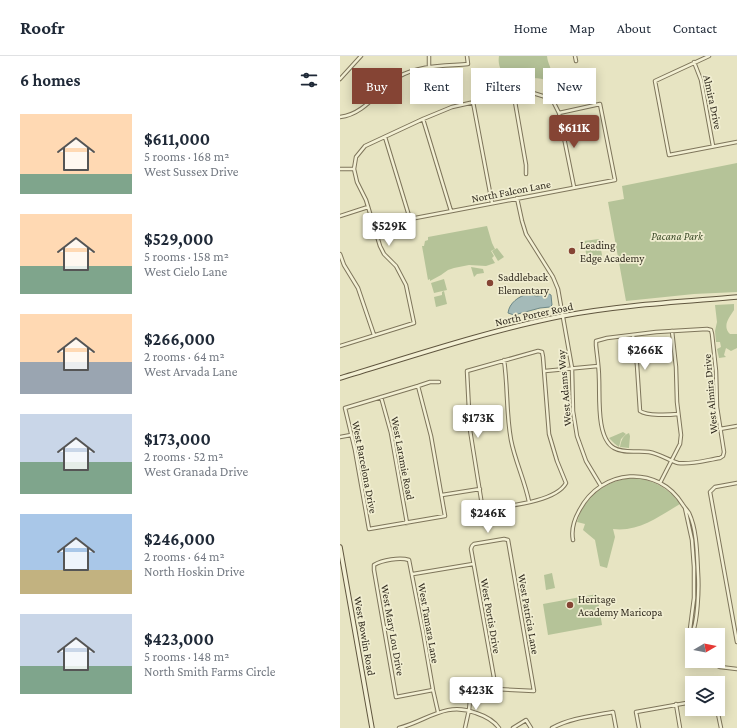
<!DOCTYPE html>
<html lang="en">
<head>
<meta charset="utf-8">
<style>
  body { margin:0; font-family:"Crimson Pro",serif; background:#f6f6f7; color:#1f2937; height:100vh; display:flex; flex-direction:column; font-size:15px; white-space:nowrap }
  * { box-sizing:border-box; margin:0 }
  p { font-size:13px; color:#747a83 }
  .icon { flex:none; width:22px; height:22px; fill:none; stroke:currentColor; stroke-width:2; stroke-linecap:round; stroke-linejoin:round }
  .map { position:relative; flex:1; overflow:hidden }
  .side { display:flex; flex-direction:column; background:#fff; width:340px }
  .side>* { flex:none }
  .hud { position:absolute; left:12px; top:12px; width:325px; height:36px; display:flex; gap:8px }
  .needle { width:26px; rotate:80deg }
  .buttons { position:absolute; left:345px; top:572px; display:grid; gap:8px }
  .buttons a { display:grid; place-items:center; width:40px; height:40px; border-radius:0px; background:#fff; box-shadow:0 2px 10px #0003; font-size:20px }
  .price { position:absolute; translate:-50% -34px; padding:0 9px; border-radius:4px; background:#fff; color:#222; font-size:13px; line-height:26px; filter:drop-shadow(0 1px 2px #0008) }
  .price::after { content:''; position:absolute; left:50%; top:24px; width:12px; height:9px; margin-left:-6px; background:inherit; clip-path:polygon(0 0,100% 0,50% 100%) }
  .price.selected { background:#854434; color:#fff }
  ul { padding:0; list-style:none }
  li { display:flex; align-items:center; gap:12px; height:100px; padding:0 20px }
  li span { display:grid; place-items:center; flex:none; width:112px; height:80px; border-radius:0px; color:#555 }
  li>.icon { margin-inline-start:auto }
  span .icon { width:48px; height:48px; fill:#fffc; stroke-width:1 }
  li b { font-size:17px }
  h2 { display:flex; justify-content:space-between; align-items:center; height:48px; padding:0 20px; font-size:17px }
  .tag { padding:0 14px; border-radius:0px; background:#fff; box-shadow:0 2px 10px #0003; font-size:14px; line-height:36px }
  .tag.selected { background:#854434; color:#fff }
  header { display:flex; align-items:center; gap:24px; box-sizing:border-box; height:56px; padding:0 20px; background:#fff; border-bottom:1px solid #e0e1e3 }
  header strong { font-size:19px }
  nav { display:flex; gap:22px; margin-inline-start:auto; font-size:14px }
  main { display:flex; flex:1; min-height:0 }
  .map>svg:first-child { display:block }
  .green { fill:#b5c398 }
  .water { fill:#a4bab8; stroke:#6c8786 }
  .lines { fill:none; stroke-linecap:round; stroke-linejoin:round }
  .street-casing { stroke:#7e755b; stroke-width:4.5 }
  .secondary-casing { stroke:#60563f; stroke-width:5.5 }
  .street { stroke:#f3f0d4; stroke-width:2.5 }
  .secondary { stroke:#f3f0d4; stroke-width:3.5 }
  .poi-dot { fill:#854434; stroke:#f0edd0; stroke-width:1.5 }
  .labels { text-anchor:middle; stroke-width:3.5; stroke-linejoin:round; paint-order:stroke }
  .street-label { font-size:11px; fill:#302a1e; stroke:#f0edd0 }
  .park-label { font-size:11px; font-style:italic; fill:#3a4a27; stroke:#f0edd0 }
  .poi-label { font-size:11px; fill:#302a1e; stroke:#f0edd0; text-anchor:start }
</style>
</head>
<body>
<header>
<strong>Roofr</strong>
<nav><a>Home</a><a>Map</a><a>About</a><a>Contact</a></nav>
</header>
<main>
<section class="side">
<h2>6 homes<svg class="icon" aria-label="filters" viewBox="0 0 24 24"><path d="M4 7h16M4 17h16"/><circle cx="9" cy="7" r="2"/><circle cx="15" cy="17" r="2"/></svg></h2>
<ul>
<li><span style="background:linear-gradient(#ffd9b3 75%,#7fa58c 0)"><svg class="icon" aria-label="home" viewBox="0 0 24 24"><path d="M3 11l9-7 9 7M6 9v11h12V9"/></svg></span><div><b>$611,000</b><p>5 rooms · 168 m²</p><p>West Sussex Drive</p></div></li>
<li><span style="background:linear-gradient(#ffd9b3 65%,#7fa58c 0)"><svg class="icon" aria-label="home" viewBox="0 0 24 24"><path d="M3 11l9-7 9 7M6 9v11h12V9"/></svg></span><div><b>$529,000</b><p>5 rooms · 158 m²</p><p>West Cielo Lane</p></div></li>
<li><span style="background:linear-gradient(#ffd9b3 60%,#9aa5b1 0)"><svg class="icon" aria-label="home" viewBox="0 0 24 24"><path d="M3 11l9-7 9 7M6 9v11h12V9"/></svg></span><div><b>$266,000</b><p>2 rooms · 64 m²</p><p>West Arvada Lane</p></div></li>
<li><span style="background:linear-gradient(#c9d6e8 60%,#7fa58c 0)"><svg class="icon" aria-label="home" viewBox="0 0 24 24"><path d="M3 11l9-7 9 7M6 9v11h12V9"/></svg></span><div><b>$173,000</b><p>2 rooms · 52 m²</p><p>West Granada Drive</p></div></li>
<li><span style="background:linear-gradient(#a9c7e8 70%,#c2b280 0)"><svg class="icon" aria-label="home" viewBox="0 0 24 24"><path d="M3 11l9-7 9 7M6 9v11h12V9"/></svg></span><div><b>$246,000</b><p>2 rooms · 64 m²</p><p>North Hoskin Drive</p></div></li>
<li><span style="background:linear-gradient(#c9d6e8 65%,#7fa58c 0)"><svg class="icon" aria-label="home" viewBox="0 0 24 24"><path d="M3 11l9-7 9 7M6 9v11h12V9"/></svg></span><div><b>$423,000</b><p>5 rooms · 148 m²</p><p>North Smith Farms Circle</p></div></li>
</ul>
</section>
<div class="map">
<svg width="397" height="672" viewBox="0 0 397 672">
  <rect width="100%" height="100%" fill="#e7e4c2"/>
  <!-- green -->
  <path class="green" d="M159 0H207C208 11 215 14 209 25 203 23 199 22 193 22 182 21 168 29 162 16 159 10 158 6 159 0Z
    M397 107V236L354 238 286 245 268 146 284 143 282 130Z
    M147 170 152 187 155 193 151 195 154 200 152 202 155 207 146 210 129 209 114 212 108 214 101 219 90 225V223L88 224 82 190H84L85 185 88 184V181Z
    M259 183 262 199 261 201 247 203 244 185Z
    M157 192 164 201 158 205 152 195Z
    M131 211 143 213 144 217 137 218 134 221Z
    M104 223 107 234 94 237 91 227Z
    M104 235 107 248 96 251 94 241 102 239V236Z
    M394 248V254C389 262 382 270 390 278H397V292L391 295 386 292 384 299 386 301 379 302 377 293 381 291 380 286H376L375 275 377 266 375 249Z
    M283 376 286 378 281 383 279 391 275 388 269 382Z
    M289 377 290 380 289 392 280 391C281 385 283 379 289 377Z
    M297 422C315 425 330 433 340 448 318 461 299 476 273 473L275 481 267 512 260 510 255 484 243 474 245 468 237 466C245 439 269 422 297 422Z
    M212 517 215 532 206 534 204 519Z
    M257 538 262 569 208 579 203 548Z"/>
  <!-- water -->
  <path class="water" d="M207 237 211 239 212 249 210 251 200 252 174 259 168 257C169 247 179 240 188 238 192 238 194 240 197 240 200 240 204 238 207 237Z"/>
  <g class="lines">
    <defs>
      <path id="street" d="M89 0V11
        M235 0 236 5
        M369 0 315 25 329 99 397 86
        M354 6 361 24 373 90
        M0 23 21 0
        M174 40 186 109V118
        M133 46 152 147
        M0 61C26 58 38 33 58 21 79 9 104 10 128 8L127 0
        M83 63 111 155
        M45 81 70 163 275 124 260 48 219 57
        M0 113H14L16 101 25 90 83 63 112 51 148 43 193 37 209 42 214 47 219 57 234 131
        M177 142 182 165 186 178 213 221 218 233 232 312 233 355 237 380 246 405 261 430
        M0 160 28 151
        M0 198 4 209 18 232 34 279
        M367 273 371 274 372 278 376 315 377 351 384 396 383 400 380 402C367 404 351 409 338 407 328 404 320 398 309 396 298 394 284 398 274 392 256 382 260 340 259 322 259 311 257 300 256 289V285L267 282 316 276Z
        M293 279 297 309 300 355C307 360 329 359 338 358
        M0 290 74 267 66 229 56 210 44 198 40 190 26 144 17 126 14 113
        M198 295 202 296 203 301 209 378 217 405 226 427C216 446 167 450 148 453L144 452 142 449 130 374 127 315Z
        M164 304C168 331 166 357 171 384 175 405 185 425 189 446
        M205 315 258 310
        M78 330 91 380 105 460 29 473 15 394 5 352 78 330 90 326H99
        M41 341 51 377 67 467
        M380 373 397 370
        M0 381 11 379
        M320 427 340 388 341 379 337 346 336 311 332 275
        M397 427 375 431 370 436 397 586
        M102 439 140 433
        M345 452 352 484 354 511V542L350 573 351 580
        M233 484C231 474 234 464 239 455 261 412 318 408 343 449 345 452 347 454 349 457 357 474 357 498 358 517 359 532 358 568 351 580
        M73 518 133 508
        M367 605 380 611 397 613
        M93 634 56 641 34 514V509C42 504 60 501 69 504L83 576 93 634 98 656
        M336 648 340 672
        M377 653 381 672
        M59 672C87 665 105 645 136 657 145 660 154 665 159 672
        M125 672 129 654 131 635 135 632 194 635 168 484 164 483 134 488 132 490 131 493 156 633
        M173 672 186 664 191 672
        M212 672C230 662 252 660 273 656L276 672
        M299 672 296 656 352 646"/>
      <path id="secondary" d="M0 322C73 300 147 275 222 260 280 249 338 246 397 241
        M0 491 32 672"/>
    </defs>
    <!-- street casing -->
    <use href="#street" class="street-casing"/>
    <!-- secondary casing -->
    <use href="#secondary" class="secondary-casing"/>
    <!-- street -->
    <use href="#street" class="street"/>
    <!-- secondary -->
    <use href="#secondary" class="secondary"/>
  </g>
  <!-- markers -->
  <g class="poi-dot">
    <circle cx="232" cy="195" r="4"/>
    <circle cx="150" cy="227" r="4"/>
    <circle cx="230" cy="549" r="4"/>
  </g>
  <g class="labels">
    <!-- street labels -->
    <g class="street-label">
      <text transform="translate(373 46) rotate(78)" y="4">Almira Drive</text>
      <text transform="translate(171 135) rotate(-11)" y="4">North Falcon Lane</text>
      <text transform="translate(194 258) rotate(-12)" y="4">North Porter Road</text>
      <text transform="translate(224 332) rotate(-95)" y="4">West Adams Way</text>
      <text transform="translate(370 338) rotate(-95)" y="4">West Almira Drive</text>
      <text transform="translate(63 402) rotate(79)" y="4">West Laramie Road</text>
      <text transform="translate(25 411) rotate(79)" y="4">West Barcelona Drive</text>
      <text transform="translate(189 558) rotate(80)" y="4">West Patricia Lane</text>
      <text transform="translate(151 560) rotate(80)" y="4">West Portis Drive</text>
      <text transform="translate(89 567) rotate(80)" y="4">West Tamara Lane</text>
      <text transform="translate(53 574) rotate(80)" y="4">West Mary Lou Drive</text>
      <text transform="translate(25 580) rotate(80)" y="4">West Bowlin Road</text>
    </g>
    <!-- park labels -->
    <g class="park-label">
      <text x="337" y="184">Pacana Park</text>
    </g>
    <!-- poi labels -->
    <g class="poi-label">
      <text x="240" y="193">Leading<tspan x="240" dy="13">Edge Academy</tspan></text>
      <text x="158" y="225">Saddleback<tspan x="158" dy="13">Elementary</tspan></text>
      <text x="238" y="547">Heritage<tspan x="238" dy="13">Academy Maricopa</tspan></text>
    </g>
  </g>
</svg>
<div class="buttons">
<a><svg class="needle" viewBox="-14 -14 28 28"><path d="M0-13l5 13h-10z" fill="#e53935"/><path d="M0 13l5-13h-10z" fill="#747a83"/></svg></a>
<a><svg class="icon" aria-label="layers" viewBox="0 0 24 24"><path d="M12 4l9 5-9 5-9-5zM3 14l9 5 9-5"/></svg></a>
</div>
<b class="price selected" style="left:234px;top:93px">$611K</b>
<b class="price" style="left:49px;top:191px">$529K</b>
<b class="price" style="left:305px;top:315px">$266K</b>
<b class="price" style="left:138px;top:383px">$173K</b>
<b class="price" style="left:148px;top:478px">$246K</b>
<b class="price" style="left:136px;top:655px">$423K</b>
<div class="hud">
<a class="tag selected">Buy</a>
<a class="tag">Rent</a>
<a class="tag">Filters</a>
<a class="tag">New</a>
</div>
</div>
</main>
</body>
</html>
